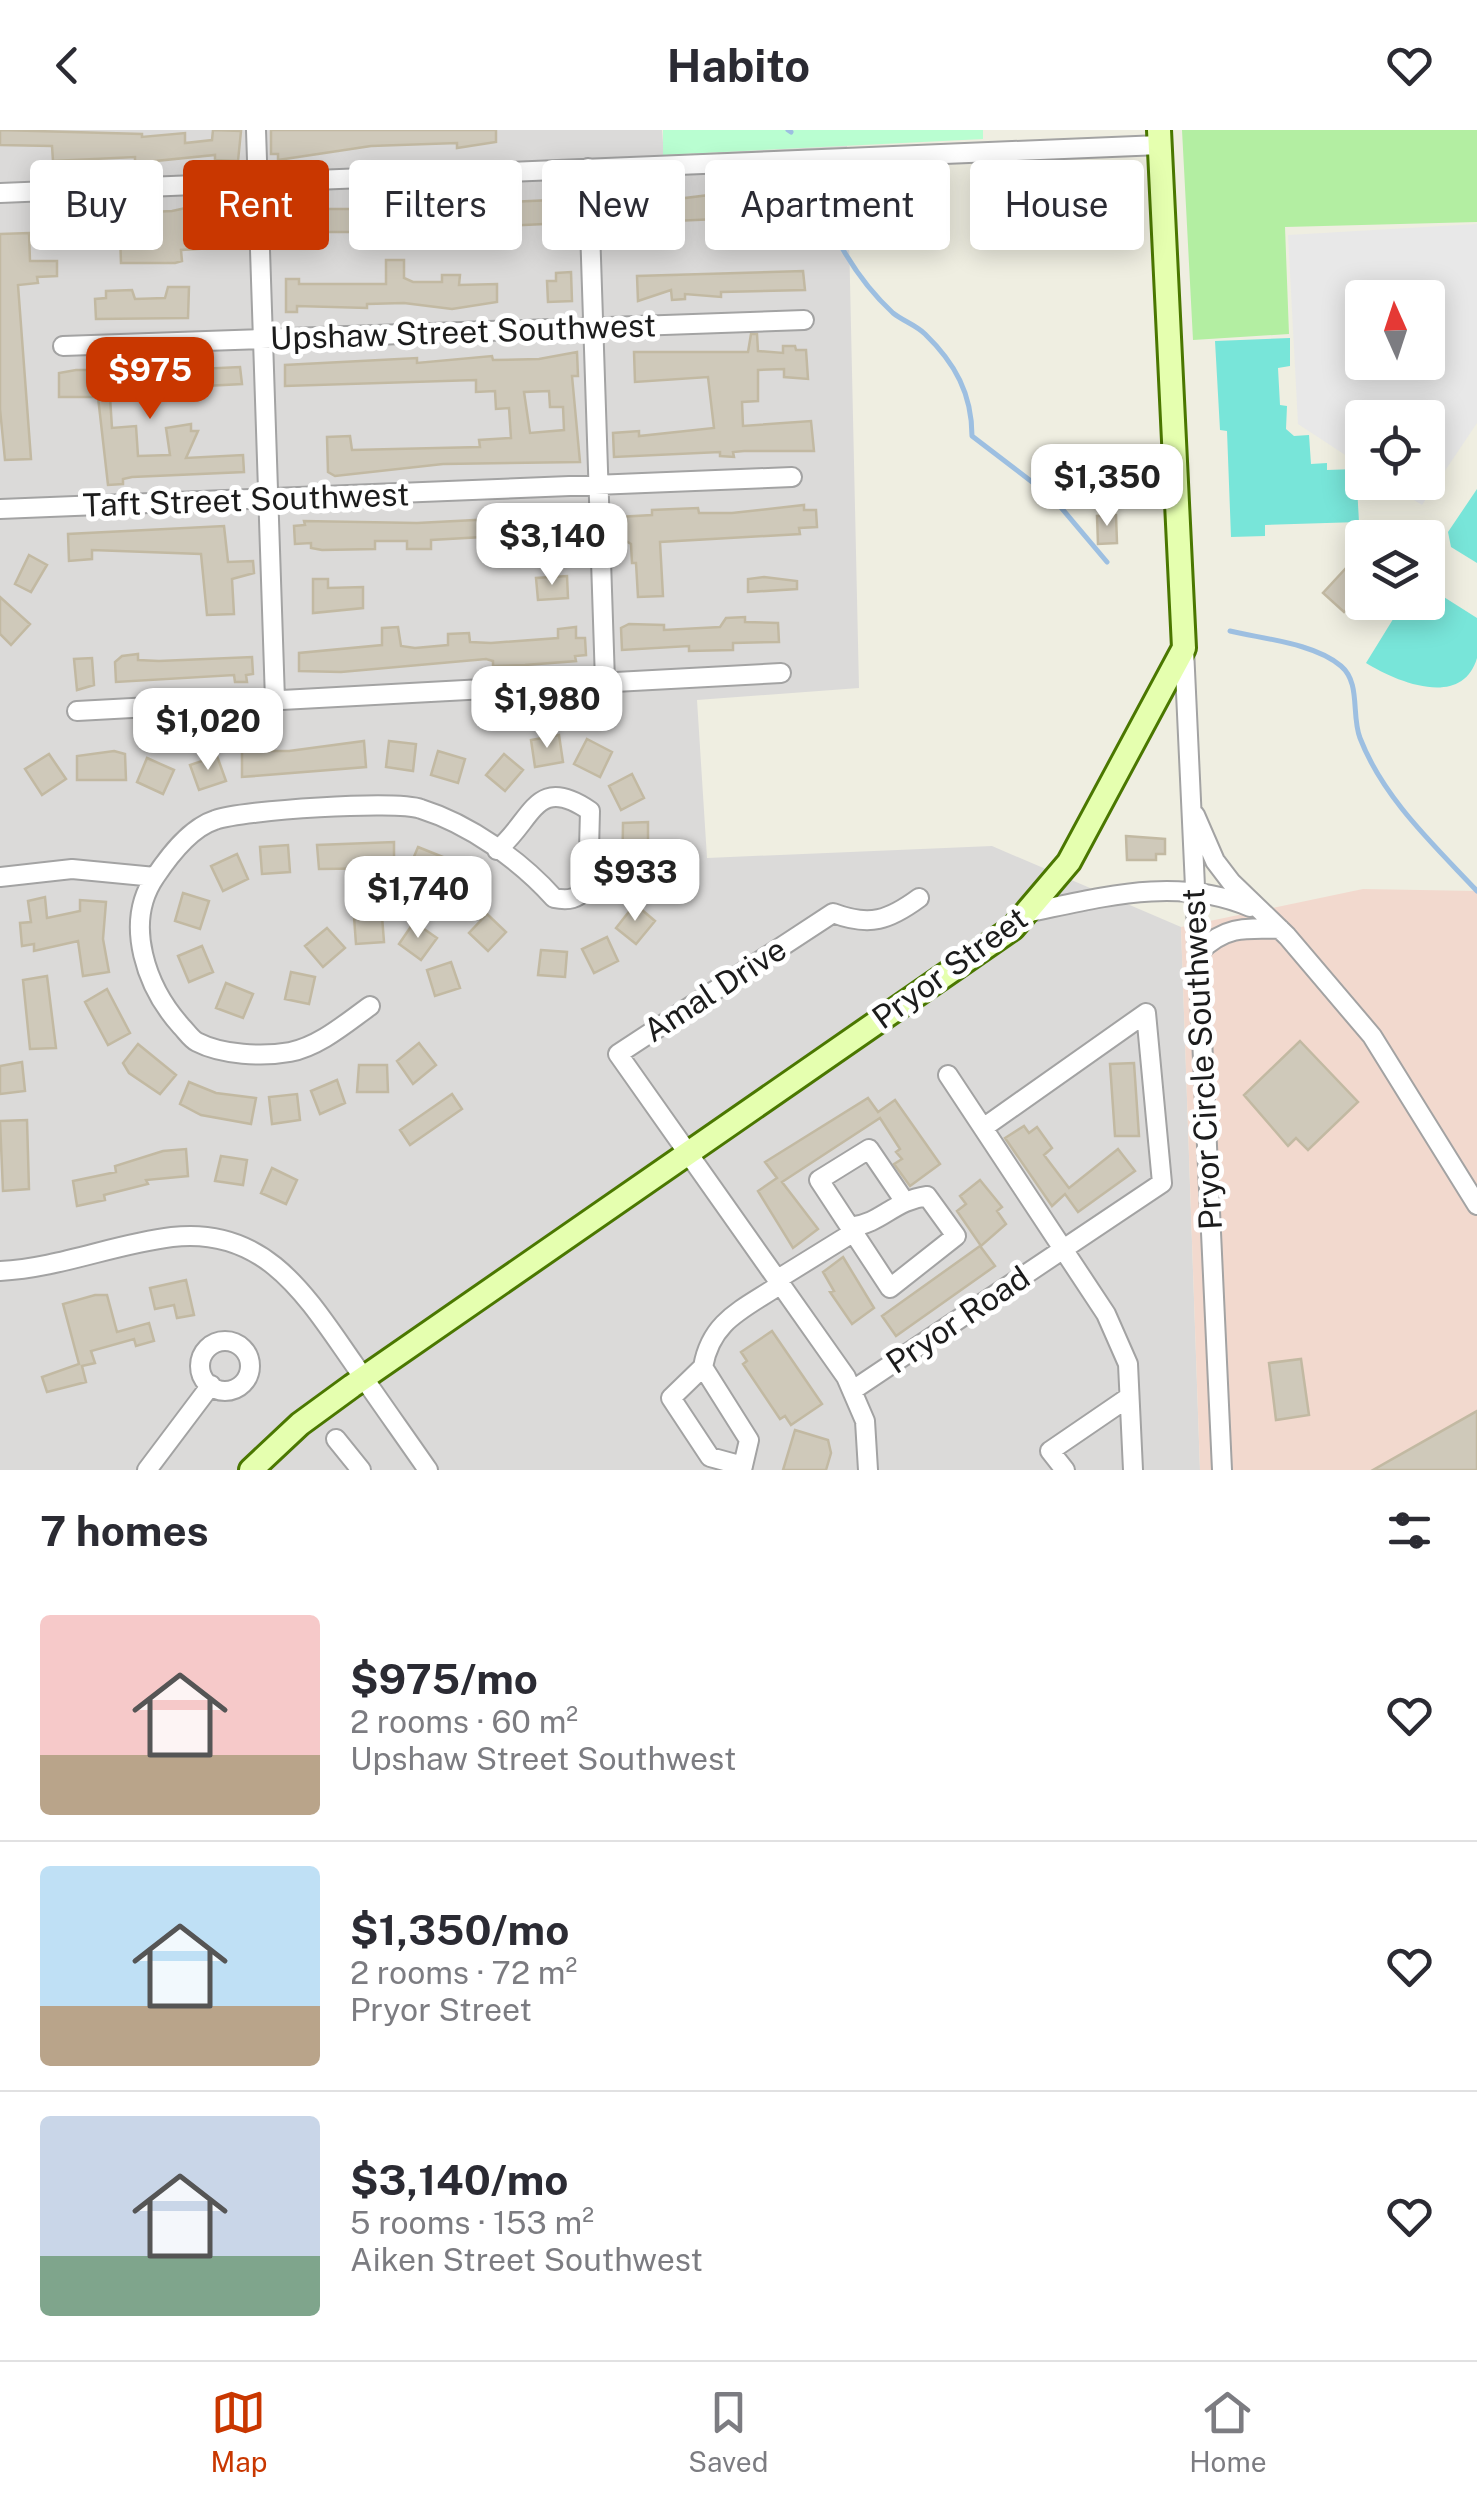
<!DOCTYPE html>
<html lang="en">
<head>
<meta charset="utf-8">
<style>
  body { margin:0; font-family:"Public Sans",sans-serif; background:#f7f7f7; color:#2b2b33; height:100vh; display:flex; flex-direction:column; font-size:38px; white-space:nowrap }
  * { box-sizing:border-box; margin:0 }
  p { font-size:32px; color:#7c7c81 }
  .icon { flex:none; width:55px; height:55px; fill:none; stroke:currentColor; stroke-width:2; stroke-linecap:round; stroke-linejoin:round }
  .map { position:relative; height:1340px; overflow:hidden }
  .panel { display:flex; flex-direction:column; background:#fff; flex:1 }
  .panel>* { flex:none }
  .top-card { position:absolute; left:30px; top:30px; width:1418px; height:90px; display:flex; gap:20px }
  .needle { width:65px; rotate:357deg }
  .fabs { position:absolute; left:1345px; top:150px; display:grid; gap:20px }
  .fabs a { display:grid; place-items:center; width:100px; height:100px; border-radius:10px; background:#fff; box-shadow:0 5px 25px #0003; font-size:50px }
  .price { position:absolute; translate:-50% -85px; padding:0 22px; border-radius:20px; background:#fff; color:#222; font-size:32px; line-height:65px; filter:drop-shadow(0 2px 5px #0008) }
  .price::after { content:''; position:absolute; left:50%; top:60px; width:30px; height:22px; margin-left:-15px; background:inherit; clip-path:polygon(0 0,100% 0,50% 100%) }
  .price.current { background:#c93700; color:#fff }
  ul { padding:0; list-style:none }
  li { display:flex; align-items:center; gap:30px; height:250px; padding:0 40px }
  li+li { border-top:2px solid #e1e1e2 }
  li span { display:grid; place-items:center; flex:none; width:280px; height:200px; border-radius:10px; color:#555 }
  li>.icon { margin-inline-start:auto }
  span .icon { width:120px; height:120px; fill:#fffc; stroke-width:1 }
  li b { font-size:42px }
  h2 { display:flex; justify-content:space-between; align-items:center; height:120px; padding:0 40px; font-size:42px }
  .pill { padding:0 35px; border-radius:10px; background:#fff; box-shadow:0 5px 25px #0003; font-size:35px; line-height:90px }
  .pill.current { background:#c93700; color:#fff }
  header { display:flex; justify-content:space-between; align-items:center; height:130px; padding:0 40px; background:#fff; font-size:45px; font-weight:700 }
  .tabs { display:flex; justify-content:space-around; align-items:center; height:140px; border-top:2px solid #e1e1e2; background:#fff; font-size:28px; color:#7c7c81 }
  .tabs a { display:grid; justify-items:center; gap:5px }
  .tabs .current { color:#c93700 }
  .map>svg:first-child { display:block }
  .residential { fill:#dbdad9 }
  .commercial { fill:#f2d9ce }
  .grass { fill:#b3eea2 }
  .park { fill:#b9fed1 }
  .pitch { fill:#78e5d9 }
  .parking { fill:#e8e8e8; fill-rule:evenodd }
  .lines { fill:none; stroke-linecap:round; stroke-linejoin:round }
  .stream { stroke:#9dbfe1; stroke-width:5 }
  .building { fill:#cfc9ba; stroke:#c2b9a2; stroke-width:2.5; fill-rule:evenodd }
  .street-casing { stroke:#a3a3a3; stroke-width:22 }
  .secondary-casing { stroke:#4a7700; stroke-width:28 }
  .street { stroke:#fff; stroke-width:18 }
  .secondary { stroke:#e5ffaf; stroke-width:22 }
  .labels { text-anchor:middle; stroke-width:10; stroke-linejoin:round; paint-order:stroke }
  .street-label { font-size:32px; fill:#1c1c1c; stroke:#fff }
</style>
</head>
<body>
<header><svg class="icon" aria-label="back" viewBox="0 0 24 24"><path d="M15 5l-7 7 7 7"/></svg>Habito<svg class="icon" aria-label="heart" viewBox="0 0 24 24"><path d="M12 20l-8-8c-3-5 5-10 8-4 3-6 11-1 8 4z"/></svg></header>
<div class="map">
<svg width="1477" height="1340" viewBox="0 0 1477 1340">
  <rect width="100%" height="100%" fill="#efeee1"/>
  <!-- residential -->
  <path class="residential" d="M0 0H662L664 25 847 16 859 558 697 570 707 728 992 716 1181 797 1200 1340H0Z"/>
  <!-- commercial -->
  <path class="commercial" d="M1363 759 1477 761V1340H1200L1181 797Z"/>
  <!-- grass -->
  <path class="grass" d="M1182 0H1477V92L1285 97 1289 204 1193 210Z"/>
  <!-- park -->
  <path class="park" d="M663 0H983V9L663 25Z"/>
  <!-- pitch -->
  <path class="pitch" d="M1290 208V236L1278 238 1280 275 1287 276 1286 299 1294 306 1309 305 1311 334 1327 333V340L1356 339 1359 392 1265 395V406L1231 407 1227 301 1220 300 1215 211Z
    M1477 359V433L1451 417 1448 402Z
    M1428 457 1477 488C1477 500 1477 516 1477 528 1462 580 1395 551 1366 533L1403 473 1428 472Z"/>
  <!-- parking -->
  <path class="parking" d="M1477 94V293L1422 375 1387 353 1428 352V288H1362V336L1298 294 1288 105ZM1362 168H1428V232H1362Z"/>
  <g class="lines">
    <!-- stream -->
    <path class="stream" d="M788 0 791 2
      M812 44C825 95 854 147 893 183 903 191 916 195 925 204 955 233 972 264 972 306L1053 368 1107 432
      M1230 501C1263 509 1314 513 1341 536 1361 553 1351 585 1360 608 1383 668 1434 715 1477 761"/>
  </g>
  <!-- building -->
  <path class="building" d="M0 0 142 4V7L185 3V13L212 10 213 0 241 1 238 31 215 30V25L135 33V27L53 31 52 16 0 15Z
    M271 0H496V12L457 18V13L371 16 278 30V24H271Z
    M623 60 624 69 651 65 652 72 726 63V68L735 70 784 65 786 86 605 94 602 66Z
    M574 62V75L570 76V87L565 88V93L445 99V78H452V73L490 78 489 73 552 70V63Z
    M210 69 211 77 243 79 244 97 212 98V118L181 120 182 131 175 133H121L120 103 110 100 79 102V108L65 109 64 102H56L55 84 150 78V82L172 81 195 76V70Z
    M284 79H382L383 99 356 108 355 102H306V114L285 115Z
    M29 103 30 131H57V146L37 147 38 153 18 155 31 329 5 330 0 279V104Z
    M386 130H404V148L413 152H442V145H460L459 155 497 154V172L452 179 404 173 367 174V178L297 176V182H286V149H299V154H386Z
    M803 141 805 160 721 162V167L685 164V169L672 170 671 160 638 171 637 146Z
    M571 142 572 171 548 172 547 151H556V143Z
    M168 157H189L188 188 96 189 95 169 106 168V161L132 160 135 169 165 168Z
    M751 204H757L758 221 783 223V216H795L796 220H806L808 249 784 247V239L758 240V271L742 272 743 296 811 291 814 321H744L733 322 734 327 720 326V322L614 327 613 303 639 301V306L714 298 708 247 635 252 634 222H748Z
    M577 222 578 246H572L580 332 443 334 335 346 328 342 327 307 350 306 352 320 480 317 479 310 511 308 509 278 496 279 495 261 476 262V250L285 256V235L417 228V233L492 226 493 230 539 229ZM549 261 550 277H563L564 300 530 303 524 262Z
    M240 237 242 254 128 260V266L110 267 112 298 136 296 138 326 170 325 166 298 191 294V301H198L186 328 243 325 244 342 132 347 123 349V354L108 355 98 267H59V243L76 240H90V244Z
    M804 375V380H816L817 397 799 398 800 404 660 412 663 466 638 467 636 433H632L631 414 619 407 618 387 652 385V380L698 378 699 383H732Z
    M494 383 520 388 519 405 431 410V419H407V411H375V419L322 420 311 418V413L295 414 294 396 305 395 304 391 417 393 494 389Z
    M582 383 583 411 559 412 558 407 533 405 532 388Z
    M1116 385 1117 413 1098 414 1097 386Z
    M224 396 228 432 253 431 254 443 232 449 234 484 207 485 201 424 92 420V429L69 431 68 404Z
    M29 425 47 435 31 462 15 454Z
    M1346 438 1362 454V462L1344 482 1323 463Z
    M567 446 568 468 538 470 536 448Z
    M764 447 797 451V459L748 462V449Z
    M313 449H328V458L363 457V478L313 483Z
    M0 467 30 494 11 515 0 504Z
    M745 487V492L778 493 779 512 733 513V520L689 521V516L622 520 621 498 629 494 664 495V500L720 497 726 488Z
    M398 497 401 516 415 518 448 515V504L469 503 470 512 491 513 558 508V499L576 497V508H585L586 525 575 526 576 531 525 535 493 536V531L486 529 341 542 299 541V523L382 515V498Z
    M138 524V530L159 531 252 527 253 544 246 545 247 552H235L234 545 116 552 115 532 122 526Z
    M92 528 94 555 77 560 74 529Z
    M559 605 563 632 535 637 531 610Z
    M587 609 612 622 600 647 574 634Z
    M364 611 366 637 242 647V621H289Z
    M389 611 416 614 413 641 386 637Z
    M114 621 125 624 126 650H77V626Z
    M438 621 465 629 458 653 431 645Z
    M49 624 66 649 42 665 25 639Z
    M504 624 523 640 505 661 486 645Z
    M217 626 226 651 199 660 190 635Z
    M147 628 174 640 163 664 137 652Z
    M632 644 644 668 621 680 609 656Z
    M648 692V762L622 761 623 693Z
    M1126 706 1165 709V724H1156V730H1127Z
    M394 712V738L319 739 317 715Z
    M288 715 290 742 262 744 260 717Z
    M418 717 443 727 434 752 408 741Z
    M237 724 248 749 223 761 211 736Z
    M464 740 485 760 466 779 446 759Z
    M183 763 209 771 200 799 175 791Z
    M45 767 47 788 80 781V770L106 772 103 809 109 842 83 846 78 811 34 821V814L22 816 20 793 31 792 28 771Z
    M635 774 655 791 636 814 616 798Z
    M487 784 506 802 488 821 469 803Z
    M382 786 384 812 356 814 354 787Z
    M414 792 437 808 421 830 399 814Z
    M327 798 345 818 323 837 305 816Z
    M607 807 618 831 594 843 582 819Z
    M202 816 213 842 189 852 178 826Z
    M541 820 567 822 565 847 538 845Z
    M451 832 460 858 435 866 427 840Z
    M291 842 315 847 309 874 285 869Z
    M47 846 56 918 30 919 23 850Z
    M226 853 253 864 243 888 216 878Z
    M107 859 130 903 108 915 85 872Z
    M1300 911 1358 972 1308 1020 1296 1008 1288 1016 1244 965Z
    M419 913 436 935 413 954 397 931Z
    M138 914 176 945 160 964 129 943 123 933Z
    M22 932 25 961 0 964V936Z
    M1134 933 1139 1006H1115L1110 934Z
    M359 935H387L388 962H357Z
    M337 950 345 973 320 984 311 961Z
    M189 952 216 963 256 968 251 994 201 985 180 974Z
    M297 964 300 990 272 994 269 967Z
    M452 964 462 979 410 1015 400 1000Z
    M868 968 878 982 895 970 940 1034 910 1056 894 1034 902 1029 896 1022 900 1019 880 988 782 1052 818 1099 793 1118 758 1061 777 1048 765 1032Z
    M27 990 29 1059 3 1061 0 991Z
    M1024 996 1029 1003 1037 997 1052 1018 1044 1025 1069 1058 1118 1019 1135 1041 1078 1082 1065 1064 1052 1076 1005 1008Z
    M186 1019 188 1046 146 1050 148 1054 104 1065 105 1070 77 1076 73 1051 116 1042 115 1036 163 1021Z
    M221 1026 247 1030 243 1055 215 1051Z
    M272 1038 297 1050 286 1074 261 1063Z
    M980 1050 1002 1077 997 1081 1006 1094 981 1116 957 1081 966 1074 960 1066Z
    M980 1116 995 1136 896 1206 882 1186Z
    M843 1127 874 1178 852 1194 830 1162 834 1161 823 1142Z
    M186 1150 194 1185 177 1188 174 1175 155 1179 150 1158Z
    M95 1165H107L117 1202 149 1193 154 1211 136 1216 134 1209 91 1221 95 1233 82 1236 86 1252 47 1262 42 1247 79 1234 63 1174Z
    M772 1201 822 1274 791 1295 785 1286 780 1289 743 1234 747 1231 741 1222Z
    M1301 1229 1309 1285 1276 1290 1269 1233Z
    M1477 1281V1340H1373Z
    M795 1300 828 1310 831 1323 826 1340H783Z"/>
  <g class="lines">
    <defs>
      <path id="street" d="M256 0 275 570
        M588 38 605 551
        M0 63 1160 15
        M63 216 804 190
        M0 379 792 347
        M1184 519 1222 1340
        M77 581 781 543
        M1195 685 1215 731 1231 752 1287 806 1372 906 1477 1075
        M0 747 72 739 155 747C169 726 190 698 215 690 243 680 396 670 421 679 469 694 520 730 554 768 569 771 577 769 588 758L590 681C535 643 533 691 497 720
        M155 747C123 794 147 858 181 896 186 901 191 909 197 912 222 925 263 927 290 922 320 916 346 893 370 876
        M1030 782C1103 767 1178 746 1250 777
        M1199 822C1225 796 1245 798 1280 799
        M948 945 1106 1184 1128 1234 1133 1340
        M850 1097C883 1093 892 1071 927 1066L956 1106 890 1158 819 1050 869 1019 903 1069
        M0 1141C59 1138 114 1114 172 1107 266 1096 307 1167 354 1234 378 1269 403 1304 428 1340
        M778 1149 854 1102
        M200 1236a25 25 0 1 1 50 0a25 25 0 1 1-50 0Z
        M703 1237 671 1268 710 1327 743 1336
        M853 1260 1162 1053 1146 883 983 998
        M336 1309 361 1340
        M147 1340 211 1255
        M742 1340 749 1310 703 1237C711 1190 744 1179 781 1154
        M868 1340 865 1291 846 1247 618 924 833 783C870 797 889 790 919 768
        M1065 1340 1050 1321 1129 1267"/>
      <path id="secondary" d="M251 1340 300 1294 352 1256 1013 798 1069 732 1184 518 1159 0"/>
    </defs>
    <!-- street casing -->
    <use href="#street" class="street-casing"/>
    <!-- secondary casing -->
    <use href="#secondary" class="secondary-casing"/>
    <!-- street -->
    <use href="#street" class="street"/>
    <!-- secondary -->
    <use href="#secondary" class="secondary"/>
  </g>
  <g class="labels">
    <!-- street labels -->
    <g class="street-label">
      <text transform="translate(463 202) rotate(-2)" y="11">Upshaw Street Southwest</text>
      <text transform="translate(246 370) rotate(-2)" y="11">Taft Street Southwest</text>
      <text transform="translate(950 838) rotate(-36)" y="11">Pryor Street</text>
      <text transform="translate(715 860) rotate(-33)" y="11">Amal Drive</text>
      <text transform="translate(1202 929) rotate(-93)" y="11">Pryor Circle Southwest</text>
      <text transform="translate(958 1190) rotate(-34)" y="11">Pryor Road</text>
    </g>
  </g>
</svg>
<div class="fabs">
<a><svg class="needle" viewBox="-14 -14 28 28"><path d="M0-13l5 13h-10z" fill="#e53935"/><path d="M0 13l5-13h-10z" fill="#7c7c81"/></svg></a>
<a><svg class="icon" aria-label="locate" viewBox="0 0 24 24"><circle cx="12" cy="12" r="6"/><path d="M12 2v4M12 18v4M2 12h4M18 12h4"/></svg></a>
<a><svg class="icon" aria-label="layers" viewBox="0 0 24 24"><path d="M12 4l9 5-9 5-9-5zM3 14l9 5 9-5"/></svg></a>
</div>
<b class="price current" style="left:150px;top:292px">$975</b>
<b class="price" style="left:1107px;top:399px">$1,350</b>
<b class="price" style="left:552px;top:458px">$3,140</b>
<b class="price" style="left:547px;top:621px">$1,980</b>
<b class="price" style="left:208px;top:643px">$1,020</b>
<b class="price" style="left:635px;top:794px">$933</b>
<b class="price" style="left:418px;top:811px">$1,740</b>
<div class="top-card">
<a class="pill">Buy</a>
<a class="pill current">Rent</a>
<a class="pill">Filters</a>
<a class="pill">New</a>
<a class="pill">Apartment</a>
<a class="pill">House</a>
</div>
</div>
<section class="panel">
<h2>7 homes<svg class="icon" aria-label="filters" viewBox="0 0 24 24"><path d="M4 7h16M4 17h16"/><circle cx="9" cy="7" r="2"/><circle cx="15" cy="17" r="2"/></svg></h2>
<ul>
<li><span style="background:linear-gradient(#f6c9c9 70%,#b9a48a 0)"><svg class="icon" aria-label="home" viewBox="0 0 24 24"><path d="M3 11l9-7 9 7M6 9v11h12V9"/></svg></span><div><b>$975/mo</b><p>2 rooms · 60 m²</p><p>Upshaw Street Southwest</p></div><svg class="icon" aria-label="heart" viewBox="0 0 24 24"><path d="M12 20l-8-8c-3-5 5-10 8-4 3-6 11-1 8 4z"/></svg></li>
<li><span style="background:linear-gradient(#bfe0f5 70%,#b9a48a 0)"><svg class="icon" aria-label="home" viewBox="0 0 24 24"><path d="M3 11l9-7 9 7M6 9v11h12V9"/></svg></span><div><b>$1,350/mo</b><p>2 rooms · 72 m²</p><p>Pryor Street</p></div><svg class="icon" aria-label="heart" viewBox="0 0 24 24"><path d="M12 20l-8-8c-3-5 5-10 8-4 3-6 11-1 8 4z"/></svg></li>
<li><span style="background:linear-gradient(#c9d6e8 70%,#7fa58c 0)"><svg class="icon" aria-label="home" viewBox="0 0 24 24"><path d="M3 11l9-7 9 7M6 9v11h12V9"/></svg></span><div><b>$3,140/mo</b><p>5 rooms · 153 m²</p><p>Aiken Street Southwest</p></div><svg class="icon" aria-label="heart" viewBox="0 0 24 24"><path d="M12 20l-8-8c-3-5 5-10 8-4 3-6 11-1 8 4z"/></svg></li>
</ul>
</section>
<nav class="tabs">
<a class="current"><svg class="icon" aria-label="map" viewBox="0 0 24 24"><path d="M3 6l6-2 6 2 6-2v14l-6 2-6-2-6 2zM9 4v14M15 6v14"/></svg>Map</a>
<a><svg class="icon" aria-label="saved" viewBox="0 0 24 24"><path d="M7 4h10v16l-5-4-5 4z"/></svg>Saved</a>
<a><svg class="icon" aria-label="home" viewBox="0 0 24 24"><path d="M3 11l9-7 9 7M6 9v11h12V9"/></svg>Home</a>
</nav>
</body>
</html>
